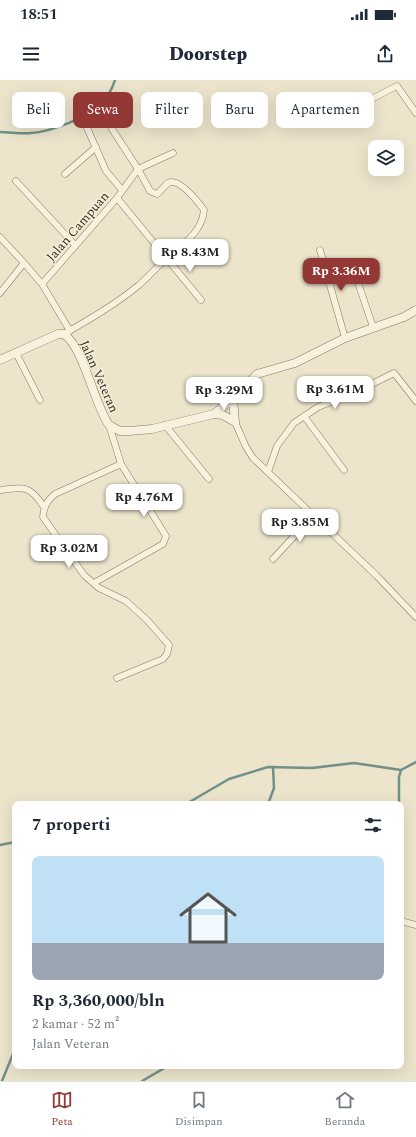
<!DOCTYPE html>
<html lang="id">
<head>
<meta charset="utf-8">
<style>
  body { margin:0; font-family:Spectral,serif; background:#f2f2f3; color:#1f2937; height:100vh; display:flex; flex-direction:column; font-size:15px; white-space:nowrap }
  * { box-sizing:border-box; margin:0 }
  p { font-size:13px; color:#747a83 }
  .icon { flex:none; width:22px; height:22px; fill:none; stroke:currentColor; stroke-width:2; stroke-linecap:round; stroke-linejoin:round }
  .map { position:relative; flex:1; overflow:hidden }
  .details { position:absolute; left:12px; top:721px; width:392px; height:268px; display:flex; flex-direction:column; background:#fff; border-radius:8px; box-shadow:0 4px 16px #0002 }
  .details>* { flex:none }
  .hud { position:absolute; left:12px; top:12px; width:392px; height:36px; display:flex; gap:8px }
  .buttons { position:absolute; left:368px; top:60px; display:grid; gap:8px }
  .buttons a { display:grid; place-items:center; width:36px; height:36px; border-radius:8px; background:#fff; box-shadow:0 4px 16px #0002; font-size:20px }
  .price { position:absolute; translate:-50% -34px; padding:0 9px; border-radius:8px; background:#fff; color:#222; font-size:13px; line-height:26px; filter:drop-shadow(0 1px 2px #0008) }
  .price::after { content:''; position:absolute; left:50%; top:24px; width:12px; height:9px; margin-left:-6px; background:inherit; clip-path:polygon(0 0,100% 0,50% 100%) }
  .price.selected { background:#933834; color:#fff }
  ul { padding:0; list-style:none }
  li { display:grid; align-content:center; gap:8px; height:212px; padding:0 20px }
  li+li { border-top:1px solid #e0e1e3 }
  li span { display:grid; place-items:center; height:124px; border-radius:8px; color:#555 }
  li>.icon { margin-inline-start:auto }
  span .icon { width:72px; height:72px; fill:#fffc; stroke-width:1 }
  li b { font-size:17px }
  h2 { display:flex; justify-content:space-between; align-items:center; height:48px; padding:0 20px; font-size:17px }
  .pill { padding:0 14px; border-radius:8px; background:#fff; box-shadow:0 4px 16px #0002; font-size:14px; line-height:36px }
  .pill.selected { background:#933834; color:#fff }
  .status { display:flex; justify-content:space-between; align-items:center; height:28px; padding:0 20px; background:#fff; direction:ltr }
  .status svg { height:11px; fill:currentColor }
  header { display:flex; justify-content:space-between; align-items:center; height:52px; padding:0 20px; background:#fff; font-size:18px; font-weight:800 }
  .dock { display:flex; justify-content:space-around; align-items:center; height:56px; border-top:1px solid #e0e1e3; background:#fff; font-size:11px; color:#747a83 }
  .dock a { display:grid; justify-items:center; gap:2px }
  .dock .selected { color:#933834 }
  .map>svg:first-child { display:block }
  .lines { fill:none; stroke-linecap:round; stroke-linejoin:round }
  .stream { stroke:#72908a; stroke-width:2.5 }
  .minor-casing { stroke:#887860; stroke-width:7 }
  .tertiary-casing { stroke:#887860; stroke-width:9 }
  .minor { stroke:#f7f1de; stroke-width:6 }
  .tertiary { stroke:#f7f1de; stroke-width:8 }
  .labels { text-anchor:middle; stroke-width:3; stroke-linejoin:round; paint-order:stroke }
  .street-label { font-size:13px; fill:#3a2f22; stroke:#f4eeda }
</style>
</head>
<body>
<div class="status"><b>18:51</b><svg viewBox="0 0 49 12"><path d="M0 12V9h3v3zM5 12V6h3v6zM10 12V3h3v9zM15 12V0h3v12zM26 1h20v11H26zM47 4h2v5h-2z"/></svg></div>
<header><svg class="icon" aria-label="menu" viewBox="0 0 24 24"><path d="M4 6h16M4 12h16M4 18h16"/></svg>Doorstep<svg class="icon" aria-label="share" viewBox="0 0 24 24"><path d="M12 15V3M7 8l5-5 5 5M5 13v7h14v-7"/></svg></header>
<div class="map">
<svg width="416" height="1001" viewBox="0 0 416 1001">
  <rect width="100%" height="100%" fill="#ece4cb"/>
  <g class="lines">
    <!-- stream -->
    <path class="stream" d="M0 52C10 52 21 54 31 53 50 52 87 38 101 24 108 17 112 9 115 0
      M186 724 229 699 268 687 312 688 354 683 401 690 416 682
      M268 724 274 708 273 687
      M399 724V697L401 690
      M0 765 15 762
      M2 1001 15 969
      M142 1001 168 986"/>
    <defs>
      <path id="minor" d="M350 30 397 6 416 33
        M81 34 106 91 122 110
        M65 94 96 67
        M16 101 75 165
        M117 118 201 220
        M0 157 24 183
        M320 170 345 258
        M352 185 373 247
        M0 213 24 183 42 204
        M70 251 42 204 117 118 138 89 173 73
        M64 254C90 239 116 224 139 205 148 197 156 188 166 179 182 165 202 153 204 130 198 122 179 97 168 103 164 106 161 111 157 114L150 111 138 89 112 49
        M16 273 40 320
        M304 336 344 390
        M235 342 246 367 253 378 377 496 416 537
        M165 345 209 399
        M268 392 277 366 294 343 318 327 356 312 394 293 416 321
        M2 410C25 406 31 407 44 427
        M273 479 314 435
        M94 503 163 464 166 456 121 384 109 345
        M117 598 163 579 167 574 169 565 147 540 126 521 99 508 84 495 43 437C44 426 47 421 55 414L121 384
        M401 841 416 845"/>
      <path id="tertiary" d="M0 280 58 254H64C84 268 94 324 109 345L120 351H130L152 349 214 334 233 319 257 294 295 283 345 258 404 237 416 230
        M233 319 235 342
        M214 334 223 335 235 342"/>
    </defs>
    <!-- minor casing -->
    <use href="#minor" class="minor-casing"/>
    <!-- tertiary casing -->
    <use href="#tertiary" class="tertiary-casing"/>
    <!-- minor -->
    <use href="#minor" class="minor"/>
    <!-- tertiary -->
    <use href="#tertiary" class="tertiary"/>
  </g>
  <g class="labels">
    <!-- street labels -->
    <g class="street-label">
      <text transform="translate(77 146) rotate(-49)" y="5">Jalan Campuan</text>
      <text transform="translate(100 296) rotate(66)" y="5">Jalan Veteran</text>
    </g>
  </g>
</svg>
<div class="buttons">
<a><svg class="icon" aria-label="layers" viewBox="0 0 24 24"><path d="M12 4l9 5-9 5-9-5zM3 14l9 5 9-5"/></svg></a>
</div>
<b class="price" style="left:190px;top:193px">Rp 8.43M</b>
<b class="price selected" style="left:341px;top:212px">Rp 3.36M</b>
<b class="price" style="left:335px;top:330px">Rp 3.61M</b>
<b class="price" style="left:224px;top:331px">Rp 3.29M</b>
<b class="price" style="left:144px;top:438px">Rp 4.76M</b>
<b class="price" style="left:300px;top:463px">Rp 3.85M</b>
<b class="price" style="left:69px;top:489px">Rp 3.02M</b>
<div class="hud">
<a class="pill">Beli</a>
<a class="pill selected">Sewa</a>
<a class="pill">Filter</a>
<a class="pill">Baru</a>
<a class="pill">Apartemen</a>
</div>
<section class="details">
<h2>7 properti<svg class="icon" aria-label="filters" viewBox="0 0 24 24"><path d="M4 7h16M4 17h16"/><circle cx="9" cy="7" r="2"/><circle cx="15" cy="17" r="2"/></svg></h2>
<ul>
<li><span style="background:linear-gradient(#bfe0f5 70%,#9aa5b1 0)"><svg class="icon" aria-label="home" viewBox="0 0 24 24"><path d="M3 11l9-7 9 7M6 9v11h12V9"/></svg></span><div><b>Rp 3,360,000/bln</b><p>2 kamar · 52 m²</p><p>Jalan Veteran</p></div></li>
</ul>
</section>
</div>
<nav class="dock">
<a class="selected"><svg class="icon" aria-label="map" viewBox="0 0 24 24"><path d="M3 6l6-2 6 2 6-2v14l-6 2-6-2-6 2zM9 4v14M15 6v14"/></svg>Peta</a>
<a><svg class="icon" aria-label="saved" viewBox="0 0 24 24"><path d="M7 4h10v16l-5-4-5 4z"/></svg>Disimpan</a>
<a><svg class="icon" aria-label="home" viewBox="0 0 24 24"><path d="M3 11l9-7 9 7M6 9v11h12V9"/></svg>Beranda</a>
</nav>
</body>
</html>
